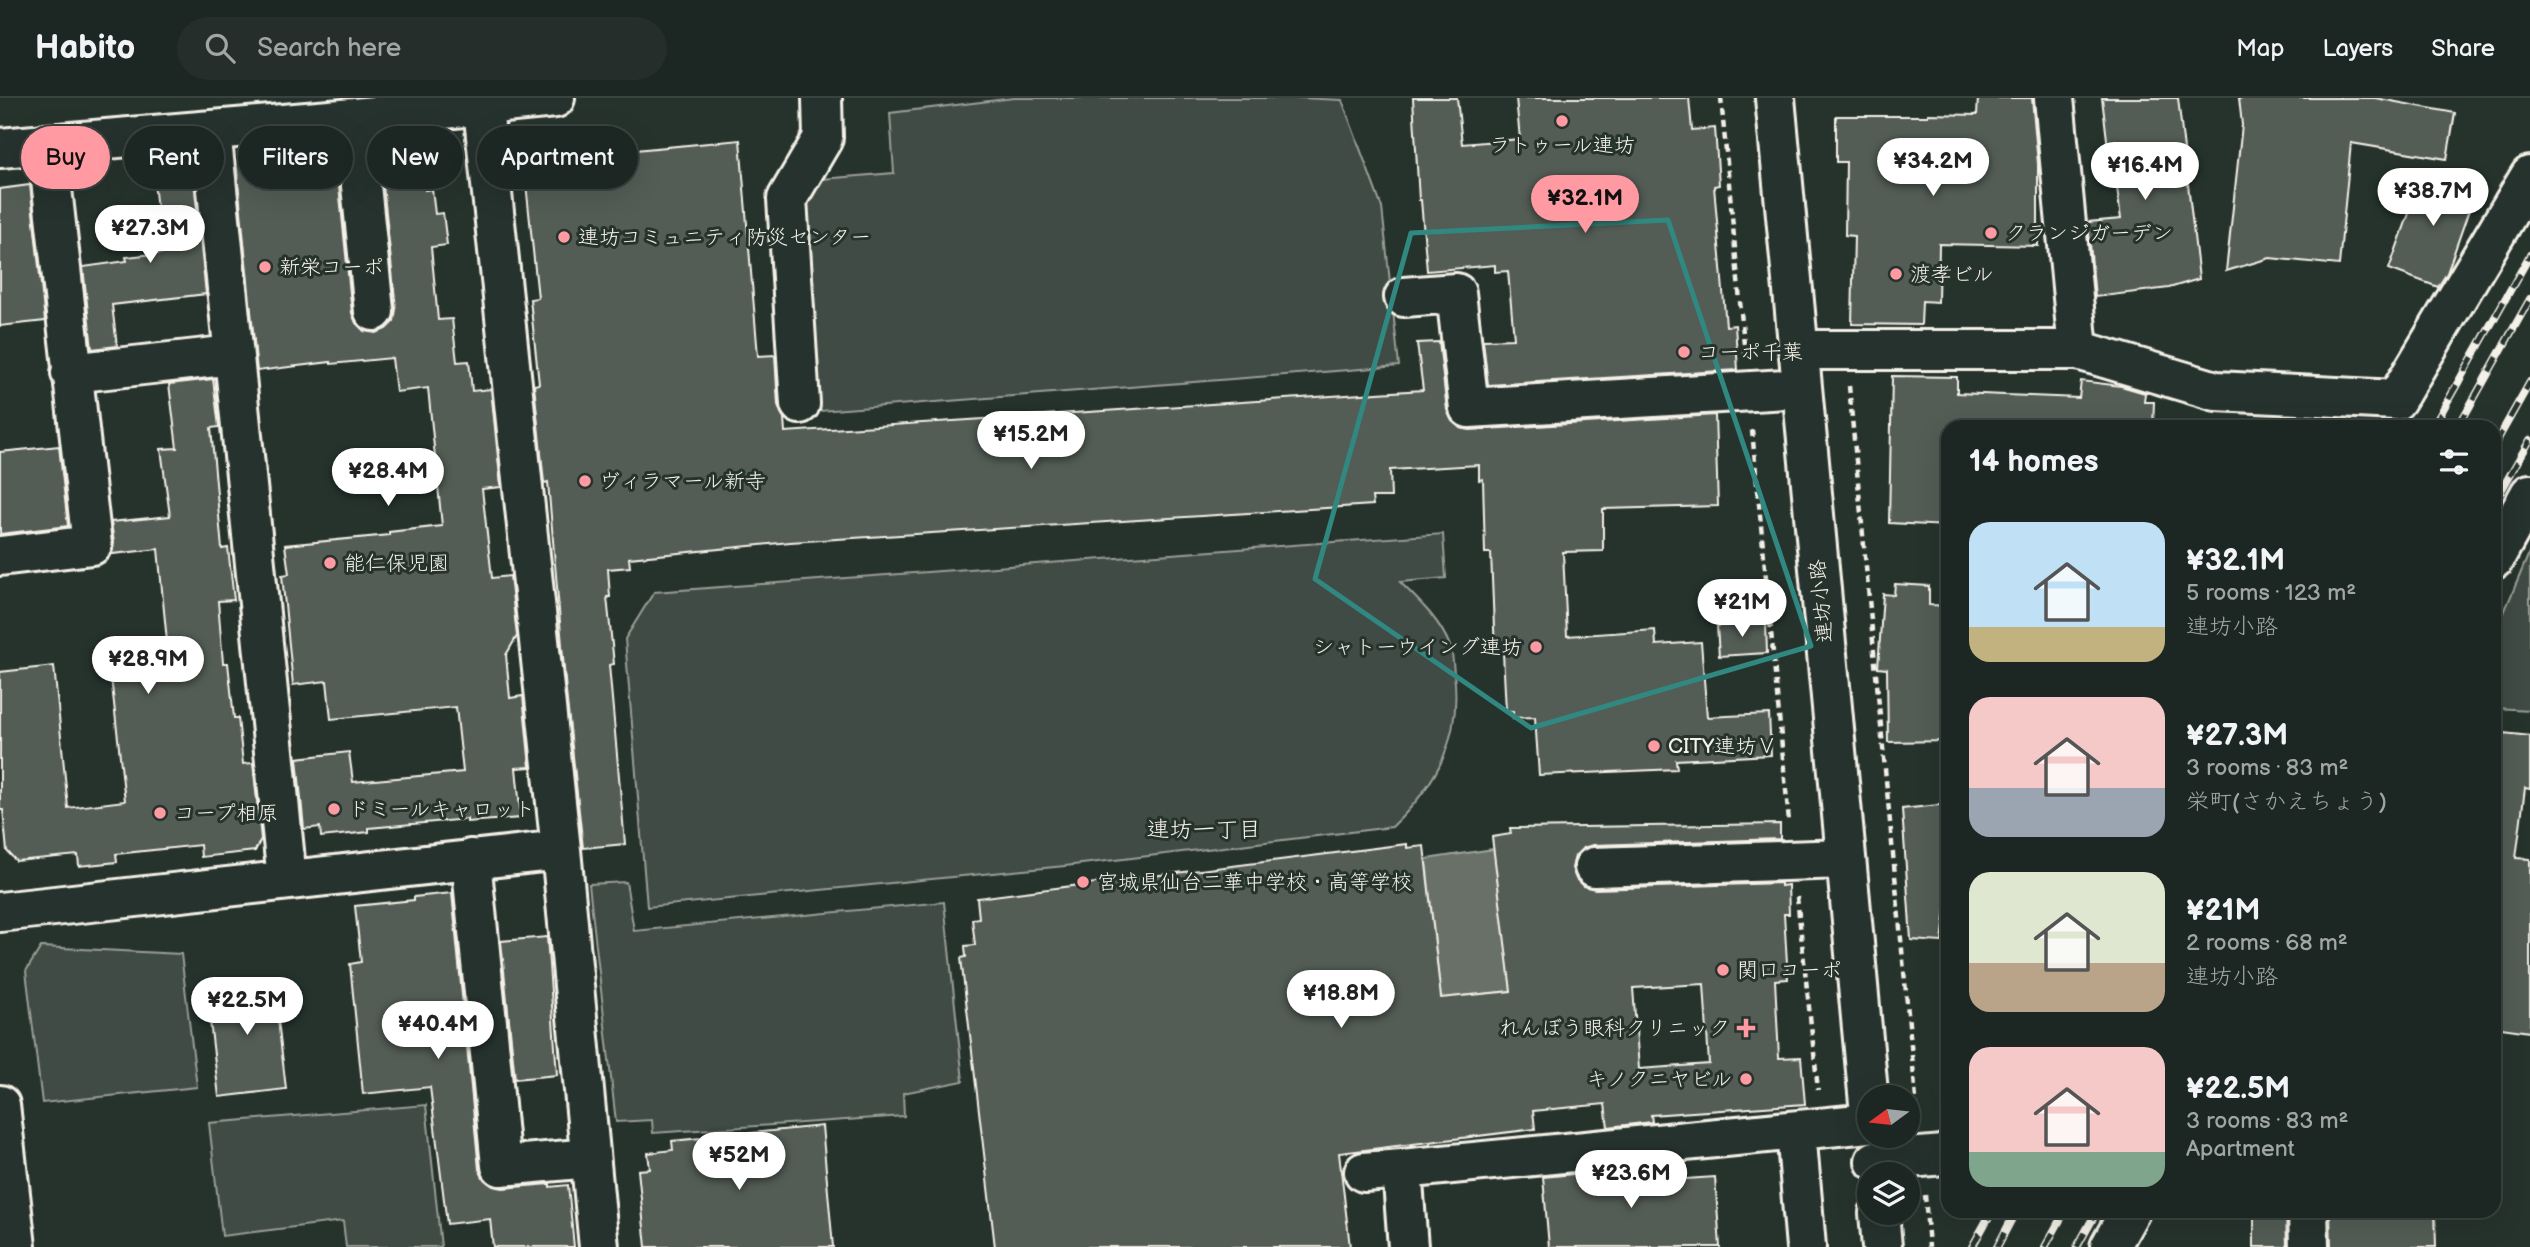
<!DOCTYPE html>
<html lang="en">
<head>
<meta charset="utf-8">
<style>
  body { margin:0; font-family:"Balsamiq Sans","Klee One",sans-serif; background:#252e2a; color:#f1f3f6; height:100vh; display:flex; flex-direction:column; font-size:26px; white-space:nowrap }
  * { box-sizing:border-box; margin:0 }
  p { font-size:23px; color:#a0a5a5 }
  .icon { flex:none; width:38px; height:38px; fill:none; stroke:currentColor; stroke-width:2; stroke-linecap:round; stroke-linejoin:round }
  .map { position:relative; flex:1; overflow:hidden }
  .panel { position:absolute; left:1941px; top:322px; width:560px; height:798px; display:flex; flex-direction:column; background:#1c2622; border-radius:21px; box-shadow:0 7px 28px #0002,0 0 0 2px #3a4340 }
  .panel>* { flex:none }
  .hud { position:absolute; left:21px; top:28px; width:665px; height:63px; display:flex; gap:14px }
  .needle { width:46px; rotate:255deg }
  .controls { position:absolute; left:1857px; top:987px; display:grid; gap:14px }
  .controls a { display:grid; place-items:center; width:63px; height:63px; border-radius:50%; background:#1c2622; box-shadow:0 7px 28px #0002,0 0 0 2px #3a4340; font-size:35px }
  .price { position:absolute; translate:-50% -60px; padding:0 16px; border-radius:24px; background:#fff; color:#222; font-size:23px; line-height:46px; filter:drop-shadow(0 2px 4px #0008) }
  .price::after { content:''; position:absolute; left:50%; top:42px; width:21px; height:16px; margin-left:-10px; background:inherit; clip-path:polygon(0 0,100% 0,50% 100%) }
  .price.current { background:#ff9aa2; color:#111 }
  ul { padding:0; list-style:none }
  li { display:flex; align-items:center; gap:21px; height:175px; padding:0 28px }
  li span { display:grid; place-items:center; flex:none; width:196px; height:140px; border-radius:21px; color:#555 }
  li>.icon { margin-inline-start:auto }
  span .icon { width:84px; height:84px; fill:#fffc; stroke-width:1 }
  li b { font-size:30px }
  h2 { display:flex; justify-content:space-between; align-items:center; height:84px; padding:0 28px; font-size:30px }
  .chip { padding:0 24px; border-radius:32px; background:#1c2622; box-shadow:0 7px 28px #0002,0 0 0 2px #3a4340; font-size:24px; line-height:63px }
  .chip.current { background:#ff9aa2; color:#111 }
  header { display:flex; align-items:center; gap:42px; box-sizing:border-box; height:98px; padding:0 35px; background:#1c2622; border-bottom:2px solid #3a4340 }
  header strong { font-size:33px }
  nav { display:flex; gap:38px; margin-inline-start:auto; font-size:24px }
  .search { width:490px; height:63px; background:#252e2a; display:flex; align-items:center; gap:18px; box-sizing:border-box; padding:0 24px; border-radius:38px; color:#a0a5a5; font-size:26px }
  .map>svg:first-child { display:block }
  .green { fill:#414b45; stroke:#9a9e96; stroke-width:2 }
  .water { fill:#676f68; stroke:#9fa39b; stroke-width:2 }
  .building { fill:#525c55; stroke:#f4f1e8; stroke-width:2; fill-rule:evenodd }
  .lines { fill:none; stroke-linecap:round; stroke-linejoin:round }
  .minor-casing { stroke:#f4f1e8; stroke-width:44 }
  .path { stroke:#f4f1e8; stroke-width:4.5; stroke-dasharray:7 5; stroke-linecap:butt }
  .minor { stroke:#26332d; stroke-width:38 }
  .rail-casing { stroke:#f4f1e8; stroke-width:8 }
  .rail { stroke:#26332d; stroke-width:5; stroke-dasharray:16; stroke-linecap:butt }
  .marked { fill:none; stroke:#318880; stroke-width:5; stroke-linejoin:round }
  .poi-dot { fill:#ff9aa2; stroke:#26332d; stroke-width:2.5 }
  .labels { text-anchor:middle; stroke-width:6; stroke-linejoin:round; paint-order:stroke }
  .poi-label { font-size:21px; fill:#f4f1e8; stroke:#26332d; text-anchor:start }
  .street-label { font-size:21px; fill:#f4f1e8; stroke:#26332d }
  .neighbourhood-label { font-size:23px; fill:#f4f1e8; stroke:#26332d }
</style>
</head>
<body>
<header>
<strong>Habito</strong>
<div class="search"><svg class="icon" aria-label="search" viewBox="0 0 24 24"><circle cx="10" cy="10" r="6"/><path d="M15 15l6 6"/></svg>Search here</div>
<nav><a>Map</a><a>Layers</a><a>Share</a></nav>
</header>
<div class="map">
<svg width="2530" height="1149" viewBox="0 0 2530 1149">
  <rect width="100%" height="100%" fill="#26332d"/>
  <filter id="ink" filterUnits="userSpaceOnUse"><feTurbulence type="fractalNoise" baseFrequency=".0143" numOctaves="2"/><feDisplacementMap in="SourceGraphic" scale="14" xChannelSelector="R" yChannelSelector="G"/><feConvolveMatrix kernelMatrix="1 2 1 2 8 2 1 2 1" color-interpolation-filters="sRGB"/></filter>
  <g filter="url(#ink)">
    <!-- green -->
    <path class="green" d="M1014 0H1301L1342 2 1382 110 1399 268 820 313 798 83 894 75 890 15Z
      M1443 436 1446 480 1400 484C1419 503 1440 522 1450 548 1453 556 1453 566 1454 575 1462 639 1438 685 1392 729L1065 768 647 809 625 541 654 494Z
      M2530 453V612L2494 610 2497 531Z
      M626 784 634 833 944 804 963 983 903 995 904 1018 653 1035 652 1022 616 1024 589 786Z
      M41 849 181 856 197 989 42 1005 26 873Z
      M426 1007 441 1149H346L343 1123 222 1138 209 1025Z"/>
    <!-- water -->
    <path class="water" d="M1494 751 1511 893 1441 900 1426 761Z"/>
    <!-- building -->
    <path class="building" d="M1413 0H1457L1462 46 1520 41 1516 0H1689L1692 32 1715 30 1719 87 1714 88 1726 228 1735 227 1738 272 1488 287 1483 242 1514 241 1508 173 1495 174V167L1427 173 1421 102H1419Z
      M1978 0H2032L2038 66V148L1939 146 1938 204 1922 203 1921 227 1852 226 1854 138 1845 137 1846 64H1836V18H1928V16L1977 17Z
      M2102 0H2178L2199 181 2169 190 2095 199 2088 124 2121 121 2113 58H2109Z
      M2239 0H2375L2455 15 2447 61 2351 45 2339 167 2270 160 2226 173 2242 27Z
      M740 42 758 258 775 257 778 307 784 320 785 334 1423 292 1417 245 1439 244 1447 312 1452 323 1460 330 1470 332 1715 317 1718 408 1603 411V453L1563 454 1567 538 1655 532 1656 547 1701 544 1707 619 1769 616 1771 657 1676 662 1677 671 1539 677 1535 619 1513 620V613H1506L1503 555H1495L1491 455H1485L1483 381 1479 382V367L1390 372 1391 399H1372L1373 407 790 444 629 460 630 469 608 471 610 499H607L614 566 609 567 625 746 583 750 566 594 548 384 544 385 534 287 539 286 530 201 538 200 525 76 555 73 556 82 627 76 625 53Z
      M299 47V56L313 54V61L336 59 352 215 356 225 364 233 376 235 386 231 394 223 396 211 380 58 422 54 425 92 432 91 435 116 443 115 447 147 431 149 438 222 452 221 457 264 469 263 472 293 491 291 501 389 482 391 492 480 510 478 517 538 506 557 510 600 523 598 530 669 516 670 521 720 467 724V721L369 730V734L321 739 320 729 304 731 297 660 349 654 353 684 463 674 456 609 331 621 327 583 293 587 282 477 289 476 285 447 389 437V434L442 428 428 290 396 294 392 260 331 266V264L257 273 236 64 248 51Z
      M2425 71 2477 89 2447 175 2438 189 2389 171Z
      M194 83 206 196 112 207 117 248 92 251 83 169 127 163 126 159 162 155 154 85Z
      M30 87 45 223 0 228V91Z
      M1892 278 1957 279V295L2079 300 2081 283 2121 288 2145 295 2144 304H2154L2153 329H1948V428L1889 425Z
      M213 281 219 329 211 330 222 451 228 450 234 502 218 503 223 565H228L234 620H238L243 666 253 665 261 741 255 753 201 759 200 747 116 756 117 764 79 768 78 757 16 763 7 753 3 712H0V574L54 568 68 710 125 703 109 561 168 554 158 451 112 456 114 445 111 424 170 418 161 351 177 350 169 286Z
      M59 348 68 428 0 436V354Z
      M1895 486 1929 488V507L1948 508V643L1888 644 1887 571 1878 570 1883 496 1894 497Z
      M1766 525 1767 555 1719 558 1717 528Z
      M2494 634 2530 638V691L2525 690 2516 760 2530 761V934L2494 929Z
      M1948 706V794L1942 844 1911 842 1902 711Z
      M1780 726V741L1593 747 1583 750 1575 758 1572 770 1576 781 1583 788 1595 791 1781 785V788L1788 787 1789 816H1784L1788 881 1775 882 1779 960 1801 959 1805 1006 1651 1017 1652 1024 1608 1029 1605 1006 1533 1013 1535 1031 1339 1055 1350 1149H995L961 860 966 859 965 848 975 847 972 821 979 820 977 800 1407 746V750L1424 748 1441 900 1511 893 1492 739 1511 736 1510 730ZM1704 886 1709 966 1639 971 1633 890Z
      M452 795 479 1071 484 1081 493 1088 503 1090 550 1086V1089L568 1087 574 1149H493L490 1121 447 1126 430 989 363 996 350 866 361 864 355 808 414 802V799Z
      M547 839 557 977 515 981 501 843Z
      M282 881 285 912 277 913 286 991 219 999 206 889Z
      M822 1028 833 1149H646L638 1072 650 1071 648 1055 673 1052 672 1043Z
      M1655 1068V1083L1715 1079 1720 1149H1549L1543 1079Z
      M2254 1113H2286L2287 1149H2254Z
      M2330 1113H2435L2436 1149H2331Z"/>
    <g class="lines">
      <defs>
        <path id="minor" d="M482 0 561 752 599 1149
          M1775 0 1869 1005
          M2054 0 2078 252
          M354 20 374 213
          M211 32 287 782
          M0 50 354 20 555 0
          M1404 199 1456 195 1469 310 1802 290
          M1798 252H2078L2216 293 2396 302 2530 78
          M71 275 233 257
          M800 306 787 101 823 40 822 0
          M0 458 92 447 47 46
          M2494 461 2530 396
          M471 761 501 1068 590 1060
          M1594 769 1845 761
          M0 814 561 752
          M0 1007 16 1149
          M1796 1033 1806 1149
          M1875 1063 1944 1057 1948 1054
          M1364 1074 1402 1071
          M2308 1113 2309 1149
          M1879 1115 1882 1149
          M1408 1149 1402 1071 1869 1025
          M2110 1149 2130 1113"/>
      </defs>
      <!-- minor casing -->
      <use href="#minor" class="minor-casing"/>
      <!-- path -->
      <path class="path" d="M1721 0 1745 257
        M1849 288 1918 1022
        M1752 332 1789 724
        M1797 799 1818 992
        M1925 1097 1929 1149"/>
      <!-- minor -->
      <use href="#minor" class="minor"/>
      <defs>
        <path id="rail" d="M2433 329 2530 157
          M2458 329 2530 201
          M2494 348 2530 284
          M2494 405 2530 342
          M1972 1149 1992 1113
          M1997 1149 2016 1113
          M2045 1149 2065 1113
          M2077 1149 2097 1113"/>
      </defs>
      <!-- rail casing -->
      <use href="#rail" class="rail-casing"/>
      <!-- rail -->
      <use href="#rail" class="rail"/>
    </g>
  </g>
  <!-- marked area -->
  <path class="marked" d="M1668 122 1811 548 1531 630 1315 481 1411 135Z"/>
  <!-- markers -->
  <g class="poi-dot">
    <circle cx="1562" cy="23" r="7"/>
    <circle cx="1991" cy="135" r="7"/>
    <circle cx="564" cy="139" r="7"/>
    <circle cx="265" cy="169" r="7"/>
    <circle cx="1896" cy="176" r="7"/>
    <circle cx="1684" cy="254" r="7"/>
    <circle cx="585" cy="383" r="7"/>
    <circle cx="330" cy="465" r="7"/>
    <circle cx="1536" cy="549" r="7"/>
    <circle cx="1654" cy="648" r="7"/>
    <circle cx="334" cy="711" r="7"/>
    <circle cx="160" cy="715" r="7"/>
    <circle cx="1083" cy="784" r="7"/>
    <circle cx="1723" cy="872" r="7"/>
    <path d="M1742.5 919.5h7v7h7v7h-7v7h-7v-7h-7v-7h7z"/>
    <circle cx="1746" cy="981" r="7"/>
  </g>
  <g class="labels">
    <!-- poi labels -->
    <g class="poi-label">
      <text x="1562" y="54" text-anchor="middle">ラトゥール連坊</text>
      <text x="2005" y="142">クランジガーデン</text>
      <text x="578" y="146">連坊コミュニティ防災センター</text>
      <text x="279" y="176">新栄コーポ</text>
      <text x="1910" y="183">渡孝ビル</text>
      <text x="1698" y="261">コーポ千葉</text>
      <text x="599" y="390">ヴィラマール新寺</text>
      <text x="344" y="472">能仁保児園</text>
      <text x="1522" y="556" text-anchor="end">シャトーウイング連坊</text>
      <text x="1668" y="655">CITY連坊Ⅴ</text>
      <text x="348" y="718">ドミールキャロット</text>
      <text x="174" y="722">コープ相原</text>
      <text x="1097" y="791">宮城県仙台二華中学校・高等学校</text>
      <text x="1737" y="879">関口コーポ</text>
      <text x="1730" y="937" text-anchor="end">れんぼう眼科クリニック</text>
      <text x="1732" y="988" text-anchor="end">キノクニヤビル</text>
    </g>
    <!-- street labels -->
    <g class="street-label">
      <text transform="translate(1821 503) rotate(-96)" y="7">連坊小路</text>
    </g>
    <!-- neighbourhood labels -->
    <g class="neighbourhood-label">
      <text x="1204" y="739">連坊一丁目</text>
    </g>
  </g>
</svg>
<div class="controls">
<a><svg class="needle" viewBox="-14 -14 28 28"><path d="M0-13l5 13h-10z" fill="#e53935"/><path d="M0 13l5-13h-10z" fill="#a0a5a5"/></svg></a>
<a><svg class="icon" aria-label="layers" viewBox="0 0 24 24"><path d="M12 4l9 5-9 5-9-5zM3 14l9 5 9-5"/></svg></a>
</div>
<b class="price" style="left:1933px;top:100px">¥34.2M</b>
<b class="price" style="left:2145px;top:104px">¥16.4M</b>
<b class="price" style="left:2433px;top:130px">¥38.7M</b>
<b class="price current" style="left:1585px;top:137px">¥32.1M</b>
<b class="price" style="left:150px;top:167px">¥27.3M</b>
<b class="price" style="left:1031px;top:373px">¥15.2M</b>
<b class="price" style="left:388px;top:410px">¥28.4M</b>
<b class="price" style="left:1742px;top:541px">¥21M</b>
<b class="price" style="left:148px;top:598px">¥28.9M</b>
<b class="price" style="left:1341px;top:932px">¥18.8M</b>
<b class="price" style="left:247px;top:939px">¥22.5M</b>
<b class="price" style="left:438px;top:963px">¥40.4M</b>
<b class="price" style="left:739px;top:1094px">¥52M</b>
<b class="price" style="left:1631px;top:1112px">¥23.6M</b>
<div class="hud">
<a class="chip current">Buy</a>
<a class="chip">Rent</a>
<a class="chip">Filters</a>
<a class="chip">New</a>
<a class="chip">Apartment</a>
</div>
<section class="panel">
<h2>14 homes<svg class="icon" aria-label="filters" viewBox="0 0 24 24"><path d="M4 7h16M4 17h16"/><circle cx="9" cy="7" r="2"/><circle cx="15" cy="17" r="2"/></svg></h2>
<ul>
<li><span style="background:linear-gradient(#bfe0f5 75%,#c2b280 0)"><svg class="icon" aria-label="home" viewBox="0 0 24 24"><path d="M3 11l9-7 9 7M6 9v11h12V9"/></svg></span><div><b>¥32.1M</b><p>5 rooms · 123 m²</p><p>連坊小路</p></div></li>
<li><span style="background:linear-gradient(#f6c9c9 65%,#9aa5b1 0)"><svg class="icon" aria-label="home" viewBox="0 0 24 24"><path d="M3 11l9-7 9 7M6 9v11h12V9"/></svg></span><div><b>¥27.3M</b><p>3 rooms · 83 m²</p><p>栄町(さかえちょう)</p></div></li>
<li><span style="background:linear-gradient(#dfe7d0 65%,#b9a48a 0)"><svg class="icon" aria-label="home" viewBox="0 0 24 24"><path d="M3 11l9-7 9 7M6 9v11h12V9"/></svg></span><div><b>¥21M</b><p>2 rooms · 68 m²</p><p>連坊小路</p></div></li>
<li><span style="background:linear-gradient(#f6c9c9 75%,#7fa58c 0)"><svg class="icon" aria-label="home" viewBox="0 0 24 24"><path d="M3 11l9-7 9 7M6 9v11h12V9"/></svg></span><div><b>¥22.5M</b><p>3 rooms · 83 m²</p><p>Apartment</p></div></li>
</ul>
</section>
</div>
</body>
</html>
